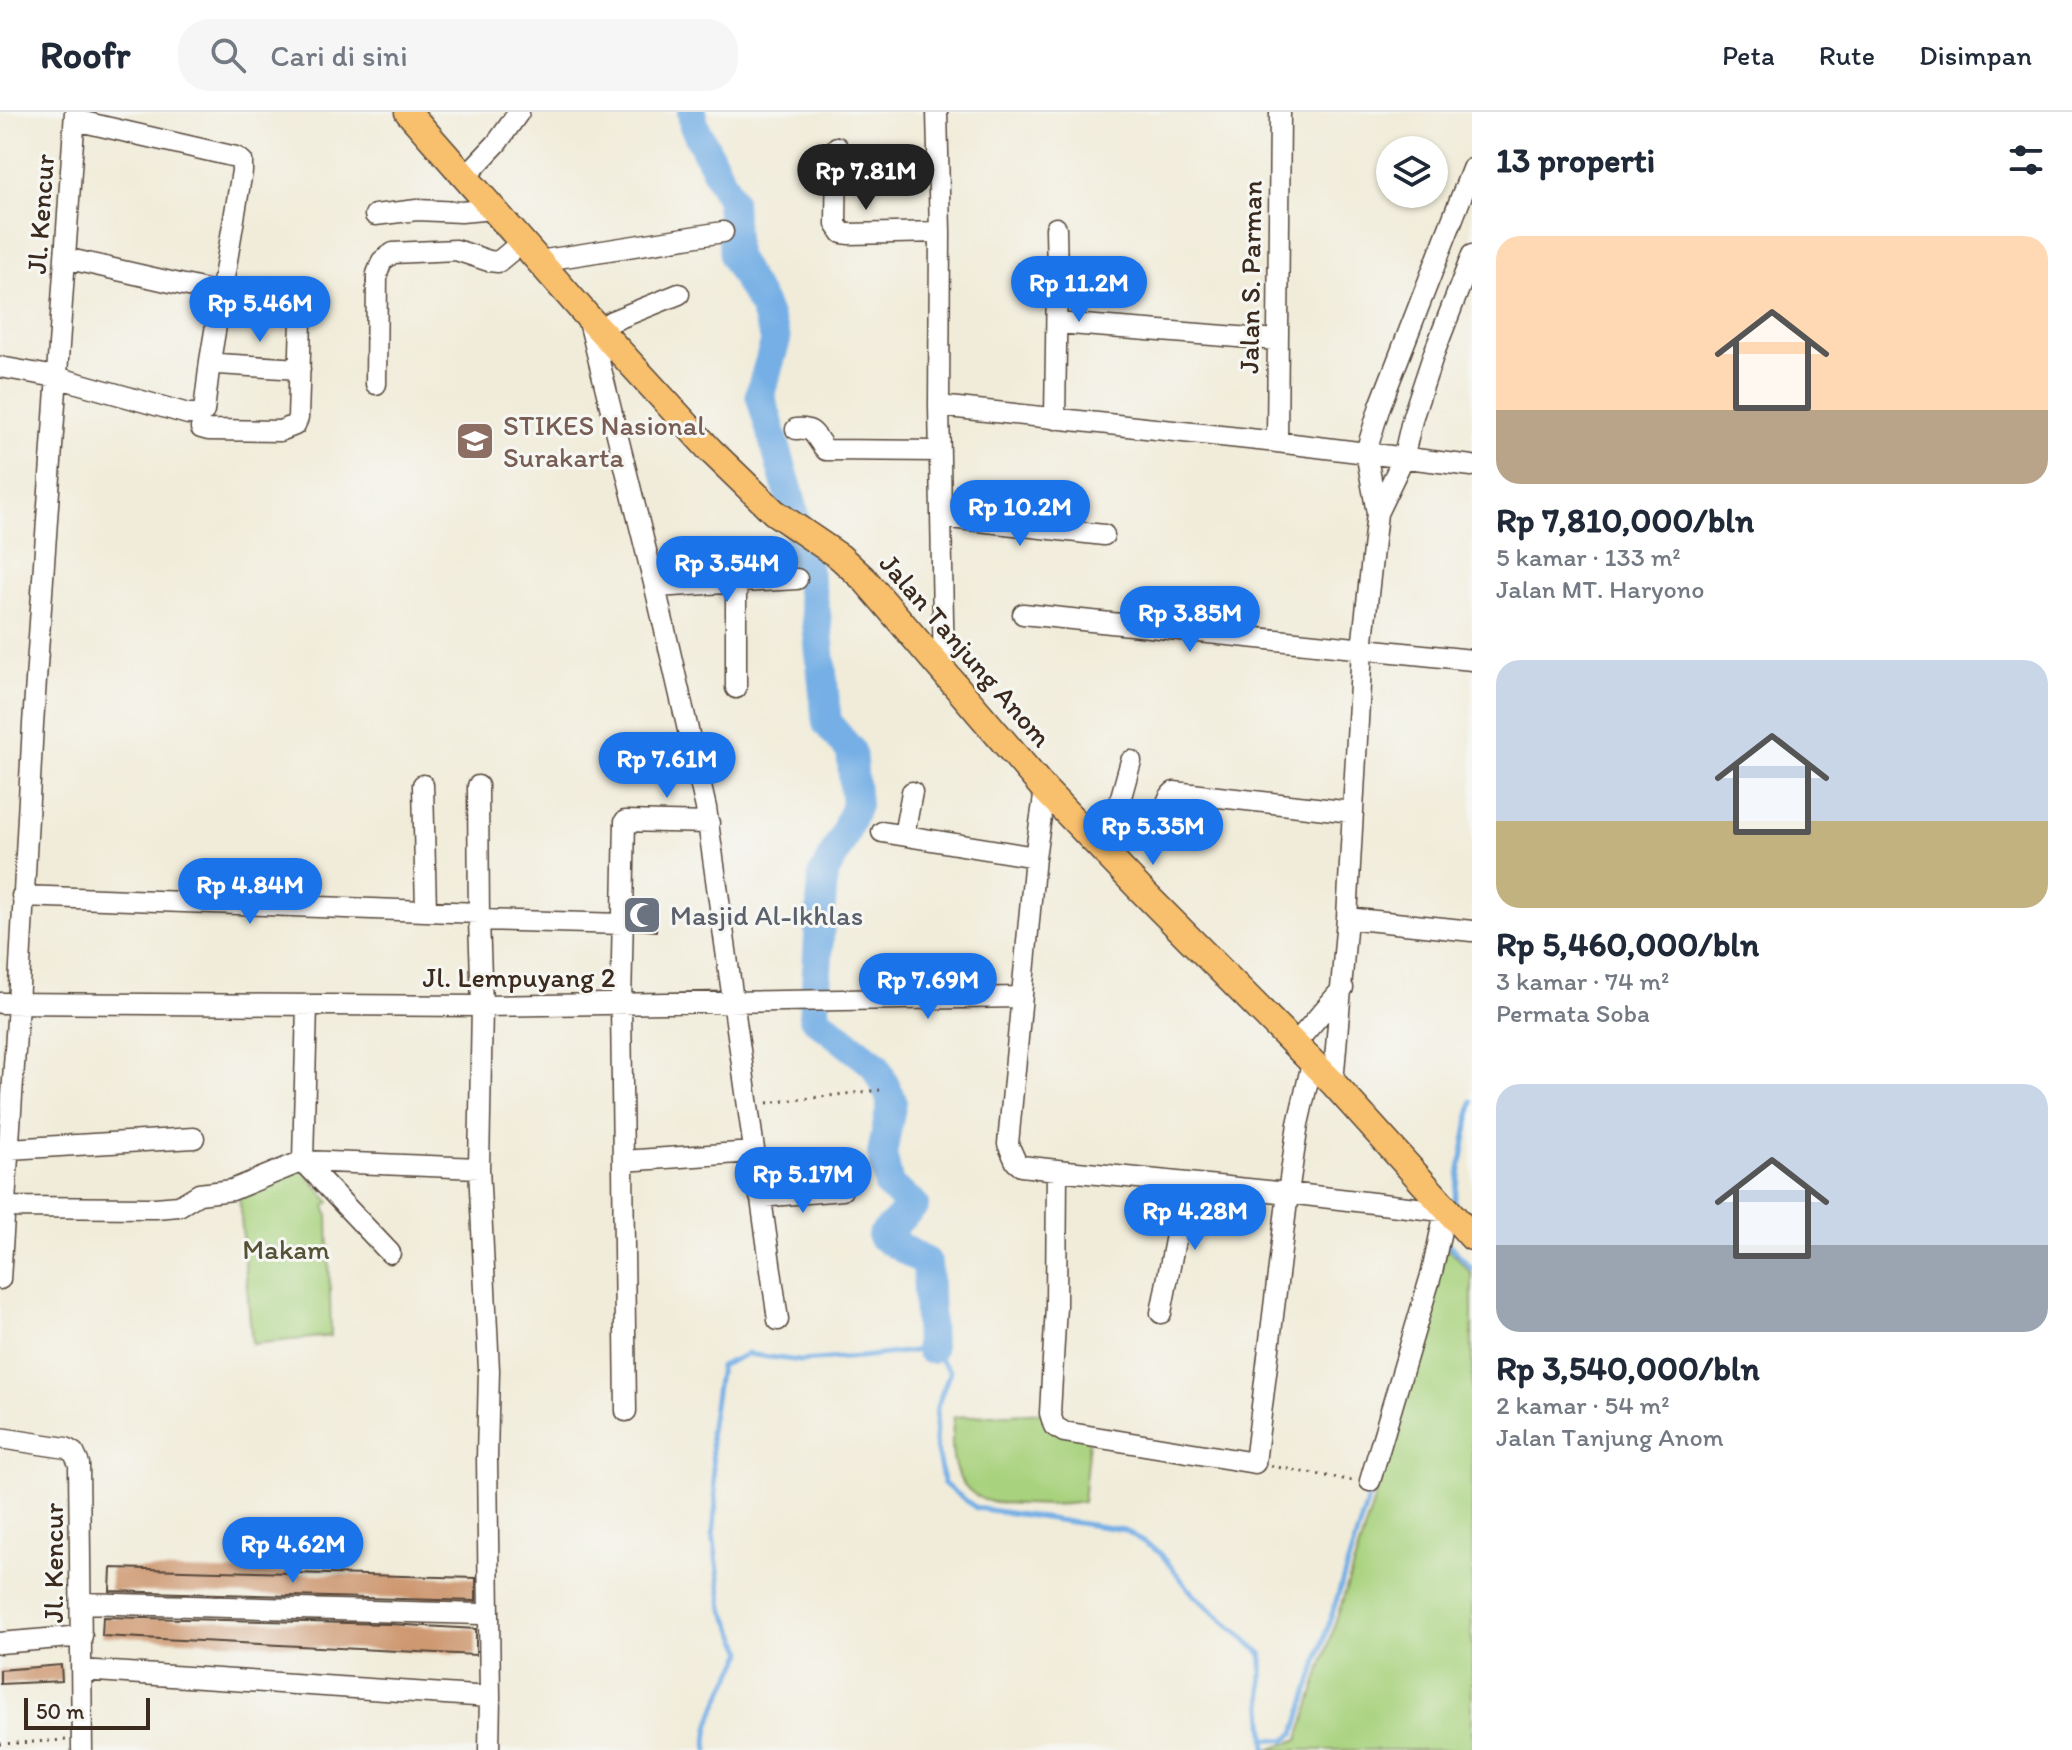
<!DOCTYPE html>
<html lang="id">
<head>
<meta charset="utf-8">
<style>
  body { margin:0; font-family:Itim,sans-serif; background:#f6f6f7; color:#1f2937; height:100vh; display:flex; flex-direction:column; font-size:30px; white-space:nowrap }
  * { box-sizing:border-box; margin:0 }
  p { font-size:26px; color:#747a83 }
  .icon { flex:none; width:44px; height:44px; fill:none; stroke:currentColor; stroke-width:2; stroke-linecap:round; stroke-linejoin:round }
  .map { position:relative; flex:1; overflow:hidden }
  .panel { display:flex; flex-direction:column; background:#fff; width:600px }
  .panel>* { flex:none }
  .buttons { position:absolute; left:1376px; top:24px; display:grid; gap:16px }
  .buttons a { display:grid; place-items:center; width:72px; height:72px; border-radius:50%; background:#fff; box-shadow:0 2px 6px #0004; font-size:40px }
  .scale { position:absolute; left:24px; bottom:20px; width:126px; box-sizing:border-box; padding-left:8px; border:4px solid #3b2a1e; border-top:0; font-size:22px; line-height:28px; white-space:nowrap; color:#3b2a1e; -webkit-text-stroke:6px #f6f6f2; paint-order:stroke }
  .price { position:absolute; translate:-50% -68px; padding:0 18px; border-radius:28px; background:#1a73e8; color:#fff; font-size:26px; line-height:52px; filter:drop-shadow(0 2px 4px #0008) }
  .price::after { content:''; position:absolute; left:50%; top:48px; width:24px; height:18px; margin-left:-12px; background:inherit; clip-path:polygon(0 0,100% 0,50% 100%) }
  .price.current { background:#222; color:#fff }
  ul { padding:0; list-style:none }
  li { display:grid; align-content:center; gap:16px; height:424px; padding:0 24px }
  li span { display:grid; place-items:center; height:248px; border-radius:24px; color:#555 }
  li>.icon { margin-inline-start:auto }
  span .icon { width:144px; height:144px; fill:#fffc; stroke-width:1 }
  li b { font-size:34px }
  h2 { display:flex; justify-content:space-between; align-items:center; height:96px; padding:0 24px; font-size:34px }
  header { display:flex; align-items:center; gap:48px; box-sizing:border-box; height:112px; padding:0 40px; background:#fff; border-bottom:2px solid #e0e1e3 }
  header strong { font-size:38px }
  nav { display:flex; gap:44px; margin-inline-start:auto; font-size:28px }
  .search { width:560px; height:72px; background:#f6f6f7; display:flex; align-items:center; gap:20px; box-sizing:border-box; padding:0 28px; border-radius:32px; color:#747a83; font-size:30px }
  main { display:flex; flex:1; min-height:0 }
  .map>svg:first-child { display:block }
  .green { fill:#a8d27d; stroke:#727e4e; stroke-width:2 }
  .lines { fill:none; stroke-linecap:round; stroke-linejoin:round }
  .stream { stroke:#74afe5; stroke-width:5 }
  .river { stroke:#74afe5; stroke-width:30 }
  .building { fill:#ce9871 }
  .minor-casing { stroke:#56473a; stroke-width:23 }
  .major-casing { stroke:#56473a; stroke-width:29 }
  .path { stroke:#56473a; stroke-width:3; stroke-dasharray:2 6; stroke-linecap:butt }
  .minor { stroke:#fff; stroke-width:20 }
  .major { stroke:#f8bf6c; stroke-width:26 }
  .labels { text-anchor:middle; stroke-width:6; stroke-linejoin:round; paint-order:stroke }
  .street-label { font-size:28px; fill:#3b2a1e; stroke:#f6f6f2 }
  .education-label { font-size:28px; fill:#785e54; stroke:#f6f6f2; text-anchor:start }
  .worship-label { font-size:28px; fill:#5b616d; stroke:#f6f6f2; text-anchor:start }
  .park-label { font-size:28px; fill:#565436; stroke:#f6f6f2 }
</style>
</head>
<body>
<header>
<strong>Roofr</strong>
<div class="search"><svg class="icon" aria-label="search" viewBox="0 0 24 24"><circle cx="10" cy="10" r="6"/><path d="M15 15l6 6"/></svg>Cari di sini</div>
<nav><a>Peta</a><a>Rute</a><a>Disimpan</a></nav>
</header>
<main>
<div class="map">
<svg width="1472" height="1638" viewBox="0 0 1472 1638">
  <rect width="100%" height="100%" fill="#f6f6f2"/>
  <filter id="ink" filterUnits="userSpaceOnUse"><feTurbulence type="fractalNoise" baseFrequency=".0125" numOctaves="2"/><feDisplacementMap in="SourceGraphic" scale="16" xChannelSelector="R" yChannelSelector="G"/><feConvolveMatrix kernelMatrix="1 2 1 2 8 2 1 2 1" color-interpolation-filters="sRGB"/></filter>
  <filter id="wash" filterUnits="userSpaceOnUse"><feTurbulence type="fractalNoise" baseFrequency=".006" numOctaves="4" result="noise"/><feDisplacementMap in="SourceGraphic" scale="32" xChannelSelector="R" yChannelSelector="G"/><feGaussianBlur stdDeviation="1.8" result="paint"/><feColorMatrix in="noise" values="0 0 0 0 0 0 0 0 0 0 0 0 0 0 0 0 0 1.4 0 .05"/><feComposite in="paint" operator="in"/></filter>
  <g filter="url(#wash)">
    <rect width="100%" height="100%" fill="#f1ecd9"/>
    <!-- green -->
    <path class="green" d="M301 1056 330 1090 325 1094 328 1103 331 1224 252 1232 239 1082Z
      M1447 1135 1472 1162V1638H1269L1299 1627 1374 1388Z
      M1047 1300 1089 1328 1083 1390C1061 1394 1042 1393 1020 1392 1006 1391 988 1392 977 1384 949 1367 950 1333 954 1305Z"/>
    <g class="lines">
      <!-- stream -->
      <path class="stream" d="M1454 1091 1472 990
        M1445 1128 1472 1157
        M1265 1627 1285 1628 1295 1621 1372 1374
        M708 1638C702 1611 732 1564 744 1540L723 1496 713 1422 716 1391 710 1320 720 1254 747 1242 800 1249 860 1245 930 1237 950 1259 937 1295 935 1330 944 1372 976 1396 1125 1418 1160 1441 1193 1482 1262 1542V1580L1266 1638"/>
      <!-- river -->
      <path class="river" d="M692 0 694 14 731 88 734 145 763 194 776 228 760 282 792 391 816 501 827 611 851 639 856 693 843 726 823 763 814 905 875 953 892 989 882 1042 889 1074 914 1093 882 1124 927 1151 930 1237"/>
    </g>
    <g id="blocks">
      <!-- building -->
      <path class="building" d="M636 788 657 789 656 819 636 817Z
        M111 1456 476 1466V1489L110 1479Z
        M103 1505 389 1512 476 1517V1543L102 1524Z
        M61 1553 62 1569 0 1572V1558Z"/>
    </g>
  </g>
  <g filter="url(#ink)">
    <use href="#blocks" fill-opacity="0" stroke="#56473a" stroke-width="2"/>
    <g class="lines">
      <defs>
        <path id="minor" d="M937 0 940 120 939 294 944 561
          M837 35 836 112 842 121 848 122 940 120
          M465 65 497 31 519 0
          M375 103 417 98 461 100 494 97
          M65 146 228 183 282 192 291 195 297 200 301 208 298 306 295 313 280 319 208 318 201 316
          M539 149 723 120
          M588 205 655 475 706 696 778 1208
          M1057 211 1277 228
          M599 217 612 209 679 182
          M218 252 300 257
          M0 255 56 265 188 302H196L204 299 210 249 242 59V49L236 45 75 8
          M376 272 377 162 382 149 393 141 456 138 489 149 498 150 522 130
          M939 294 1277 330 1472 354
          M1055 307 1057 164 1056 116
          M796 317C817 315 814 326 826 338L940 339
          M1277 330 1280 0
          M1377 401 1403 347 1413 304 1434 241 1472 143
          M941 405 1104 423
          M655 475 797 467
          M1023 502 1472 548
          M736 576V470
          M423 673 426 799
          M478 674 479 808 482 894 479 1056 489 1258 487 1346 490 1585 489 1638
          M1045 678 1035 745 1008 1032 1016 1050 1021 1054 1057 1058 1288 1081 1450 1100
          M1114 710 1131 649
          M882 720 1035 745
          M904 723 912 680
          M1088 724 1114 710 1159 717C1167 705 1163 689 1174 680L1352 700
          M22 784 479 801
          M1347 806 1472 819
          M479 808 623 812
          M0 891 482 894 1021 885
          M1294 933 1343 876
          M1333 971 1347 806 1362 537 1377 401 1366 340 1380 294 1472 57
          M9 1037 194 1026
          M303 1049 307 893
          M303 1049 390 1141
          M623 1049 753 1040
          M1057 1058 1056 1194 1050 1301 1054 1314 1064 1320 1255 1351 1288 1081 1298 1012 1312 951
          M760 1085 842 1078
          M5 1095 155 1096 179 1094 199 1082 232 1078 303 1049 479 1056
          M0 1167 18 892 33 612 75 0
          M1161 1201 1186 1071
          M626 1299 621 892 625 709 709 711
          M0 1326 66 1336 74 1341 79 1352 82 1638
          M1370 1369 1432 1160 1445 1100
          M81 1491 481 1502
          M0 1531 82 1524
          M81 1558 490 1585"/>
        <path id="major" d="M408 0 588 205 711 339 774 400 840 445 865 468 1045 678 1141 778 1333 971 1472 1125"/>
      </defs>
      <!-- minor casing -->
      <use href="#minor" class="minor-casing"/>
      <!-- major casing -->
      <use href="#major" class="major-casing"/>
      <!-- path -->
      <path class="path" d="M767 991 880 978
        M1271 1354 1354 1369
        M0 1632 66 1628"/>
      <!-- minor -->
      <use href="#minor" class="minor"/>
      <!-- major -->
      <use href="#major" class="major"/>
    </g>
  </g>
  <!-- icons -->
  <defs>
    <symbol id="university-square" viewBox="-11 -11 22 22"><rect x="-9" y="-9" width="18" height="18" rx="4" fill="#8d6e63" stroke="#f6f6f2"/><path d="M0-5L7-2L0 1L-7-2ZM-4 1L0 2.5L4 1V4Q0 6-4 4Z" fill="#fff"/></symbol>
    <symbol id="mosque-square" viewBox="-11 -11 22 22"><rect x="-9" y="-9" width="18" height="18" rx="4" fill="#6b7280" stroke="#f6f6f2"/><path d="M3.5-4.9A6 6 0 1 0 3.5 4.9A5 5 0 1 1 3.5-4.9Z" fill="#fff"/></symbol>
  </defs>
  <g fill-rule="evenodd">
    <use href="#university-square" x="453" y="307" width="44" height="44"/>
    <use href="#mosque-square" x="620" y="781" width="44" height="44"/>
  </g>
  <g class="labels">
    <!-- street labels -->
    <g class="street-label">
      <text transform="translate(40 102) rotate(-86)" y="10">Jl. Kencur</text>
      <text transform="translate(1250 165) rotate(-89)" y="10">Jalan S. Parman</text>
      <text transform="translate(966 538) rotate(49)" y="10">Jalan Tanjung Anom</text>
      <text x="519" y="875">Jl. Lempuyang 2</text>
      <text transform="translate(53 1451) rotate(-90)" y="10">Jl. Kencur</text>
    </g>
    <!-- education labels -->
    <g class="education-label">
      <text x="503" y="323">STIKES Nasional<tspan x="503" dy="32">Surakarta</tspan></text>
    </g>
    <!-- worship labels -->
    <g class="worship-label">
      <text x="670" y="813">Masjid Al-Ikhlas</text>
    </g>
    <!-- park labels -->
    <g class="park-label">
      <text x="286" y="1147">Makam</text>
    </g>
  </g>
</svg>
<div class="buttons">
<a><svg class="icon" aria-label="layers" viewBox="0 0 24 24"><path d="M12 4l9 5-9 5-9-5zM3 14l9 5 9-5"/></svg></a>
</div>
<div class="scale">50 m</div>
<b class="price current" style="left:866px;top:100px">Rp 7.81M</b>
<b class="price" style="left:1079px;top:212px">Rp 11.2M</b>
<b class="price" style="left:260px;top:232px">Rp 5.46M</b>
<b class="price" style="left:1020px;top:436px">Rp 10.2M</b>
<b class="price" style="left:727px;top:492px">Rp 3.54M</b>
<b class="price" style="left:1190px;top:542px">Rp 3.85M</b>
<b class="price" style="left:667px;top:688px">Rp 7.61M</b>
<b class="price" style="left:1153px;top:755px">Rp 5.35M</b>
<b class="price" style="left:250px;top:814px">Rp 4.84M</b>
<b class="price" style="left:928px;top:909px">Rp 7.69M</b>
<b class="price" style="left:803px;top:1103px">Rp 5.17M</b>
<b class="price" style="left:1195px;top:1140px">Rp 4.28M</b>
<b class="price" style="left:293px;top:1473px">Rp 4.62M</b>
</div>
<section class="panel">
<h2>13 properti<svg class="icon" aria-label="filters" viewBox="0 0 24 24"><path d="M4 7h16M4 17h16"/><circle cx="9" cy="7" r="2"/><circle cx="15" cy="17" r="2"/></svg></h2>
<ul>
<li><span style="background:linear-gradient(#ffd9b3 70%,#b9a48a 0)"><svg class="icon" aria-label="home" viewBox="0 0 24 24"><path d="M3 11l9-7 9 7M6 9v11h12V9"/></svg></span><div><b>Rp 7,810,000/bln</b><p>5 kamar · 133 m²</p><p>Jalan MT. Haryono</p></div></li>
<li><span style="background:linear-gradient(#c9d6e8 65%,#c2b280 0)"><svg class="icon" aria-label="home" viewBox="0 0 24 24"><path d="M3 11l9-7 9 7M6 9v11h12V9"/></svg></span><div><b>Rp 5,460,000/bln</b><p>3 kamar · 74 m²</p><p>Permata Soba</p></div></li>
<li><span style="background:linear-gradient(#c9d6e8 65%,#9aa5b1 0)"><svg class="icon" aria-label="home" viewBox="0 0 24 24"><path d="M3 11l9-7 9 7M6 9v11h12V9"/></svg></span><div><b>Rp 3,540,000/bln</b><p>2 kamar · 54 m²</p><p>Jalan Tanjung Anom</p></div></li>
</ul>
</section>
</main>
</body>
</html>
